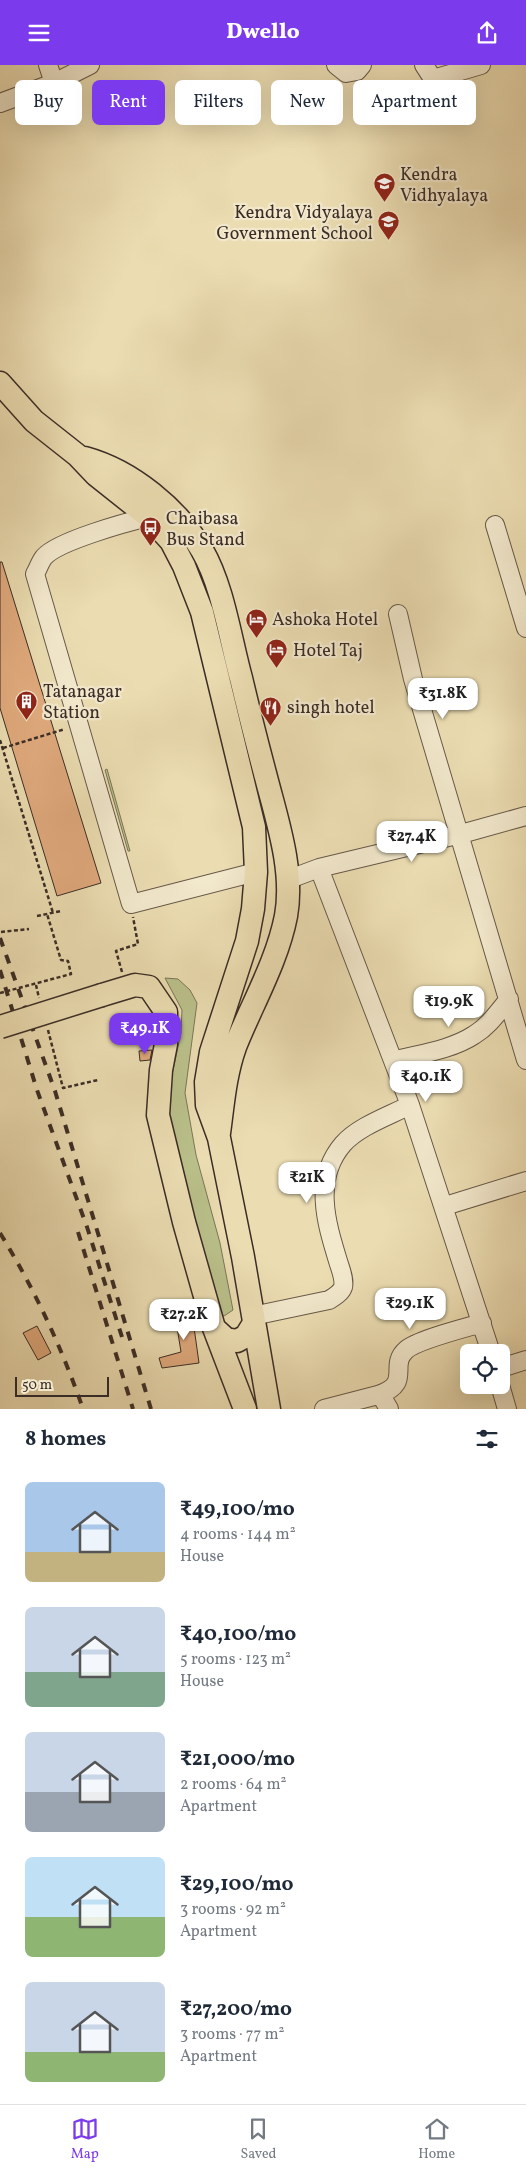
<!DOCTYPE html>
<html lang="en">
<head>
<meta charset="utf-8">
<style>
  body { margin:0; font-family:Vollkorn,serif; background:#f2f2f3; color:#1f2937; height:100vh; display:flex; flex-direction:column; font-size:19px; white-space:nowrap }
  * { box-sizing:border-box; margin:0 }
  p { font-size:16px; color:#747a83 }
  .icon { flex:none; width:28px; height:28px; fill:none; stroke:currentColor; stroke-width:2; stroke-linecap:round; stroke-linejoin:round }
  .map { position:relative; height:1344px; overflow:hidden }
  .details { display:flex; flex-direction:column; background:#fff; flex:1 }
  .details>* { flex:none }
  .hud { position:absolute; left:15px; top:15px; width:496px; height:45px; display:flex; gap:10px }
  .fabs { position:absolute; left:460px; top:1279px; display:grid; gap:10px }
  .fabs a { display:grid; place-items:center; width:50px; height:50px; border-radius:8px; background:#fff; box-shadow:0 5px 20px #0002; font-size:25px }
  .scale { position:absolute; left:15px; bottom:12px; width:94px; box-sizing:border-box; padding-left:5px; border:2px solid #3b2d26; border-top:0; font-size:14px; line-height:18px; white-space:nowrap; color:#3b2d26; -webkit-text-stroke:4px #f2e8cc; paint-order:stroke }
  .price { position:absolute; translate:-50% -42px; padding:0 11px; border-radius:10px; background:#fff; color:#222; font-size:16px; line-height:32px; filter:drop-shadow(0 1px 2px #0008) }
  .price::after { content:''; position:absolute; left:50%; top:30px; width:15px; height:11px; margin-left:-8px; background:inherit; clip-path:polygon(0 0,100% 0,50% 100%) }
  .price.active { background:#7c3aed; color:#fff }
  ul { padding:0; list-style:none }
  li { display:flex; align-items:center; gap:15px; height:125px; padding:0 25px }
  li span { display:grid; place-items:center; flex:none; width:140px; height:100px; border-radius:8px; color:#555 }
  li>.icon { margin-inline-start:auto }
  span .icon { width:60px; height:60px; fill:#fffc; stroke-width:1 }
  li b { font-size:21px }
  h2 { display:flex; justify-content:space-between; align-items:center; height:60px; padding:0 25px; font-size:21px }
  .pill { padding:0 18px; border-radius:8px; background:#fff; box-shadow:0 5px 20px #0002; font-size:18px; line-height:45px }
  .pill.active { background:#7c3aed; color:#fff }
  header { display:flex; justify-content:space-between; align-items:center; height:65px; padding:0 25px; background:#7c3aed; color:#fff; font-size:22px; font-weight:800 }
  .tab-bar { display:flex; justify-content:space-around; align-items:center; height:70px; border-top:1px solid #e0e1e3; background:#fff; font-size:14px; color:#747a83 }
  .tab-bar a { display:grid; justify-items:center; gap:2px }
  .tab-bar .active { color:#7c3aed }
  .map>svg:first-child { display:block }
  .green { fill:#bac08a; stroke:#7a7658 }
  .building { fill:#dfa97c; stroke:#3b2d26 }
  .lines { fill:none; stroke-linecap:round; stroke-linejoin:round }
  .minor-casing { stroke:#675949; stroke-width:20 }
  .major-casing { stroke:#3b2d26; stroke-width:25 }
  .path { stroke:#3b2d26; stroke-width:2.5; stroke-dasharray:4 2.5; stroke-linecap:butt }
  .minor { stroke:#f2e8cc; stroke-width:18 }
  .major { stroke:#ebdcb1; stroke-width:22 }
  .rail { stroke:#3b2d26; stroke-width:4; stroke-dasharray:9 9; stroke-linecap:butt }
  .major-bridge-casing { stroke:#3b2d26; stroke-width:25; stroke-linecap:butt }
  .major-bridge { stroke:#ebdcb1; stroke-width:22 }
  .labels { text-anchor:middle; stroke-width:4.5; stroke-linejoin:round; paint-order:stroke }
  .poi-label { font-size:18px; fill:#3b2d26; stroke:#f2e8cc; text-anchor:start }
</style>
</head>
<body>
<header><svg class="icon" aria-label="menu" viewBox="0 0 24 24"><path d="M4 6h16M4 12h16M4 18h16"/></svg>Dwello<svg class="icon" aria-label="share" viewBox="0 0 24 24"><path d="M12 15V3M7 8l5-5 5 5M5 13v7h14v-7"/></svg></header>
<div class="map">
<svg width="526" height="1344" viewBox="0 0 526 1344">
  <rect width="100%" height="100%" fill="#ebdcb1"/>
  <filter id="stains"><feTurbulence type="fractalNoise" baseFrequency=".004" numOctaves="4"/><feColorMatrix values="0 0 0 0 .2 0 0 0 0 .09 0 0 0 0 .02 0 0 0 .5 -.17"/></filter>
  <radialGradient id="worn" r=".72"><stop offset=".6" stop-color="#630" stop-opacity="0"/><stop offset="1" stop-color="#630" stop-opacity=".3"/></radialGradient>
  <!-- green -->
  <path class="green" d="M107 704 130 786H128L105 705Z
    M165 913 178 914 190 925 197 938 185 1028 196 1090 220 1178 233 1245 224 1251 216 1245 165 1042 181 968 182 945Z"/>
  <!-- building -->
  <path class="building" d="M0 497H2L101 818 57 831 0 643Z
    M152 985 150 995 140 996 139 986Z
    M191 1241 199 1298 162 1303 159 1293 181 1287 174 1243Z
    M37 1261 51 1288 38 1295 23 1268Z"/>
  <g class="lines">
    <defs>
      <path id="minor" d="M48 0 54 18
        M336 0 346 8 357 6 362 0
        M424 0 433 14 481 0
        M0 38 54 18 90 0
        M149 452C127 457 58 476 44 492 40 497 38 504 35 509L131 839 256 807
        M495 460 526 563
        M398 549 413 614 526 995
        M319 803 410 1040 491 1288
        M287 815 319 803 461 769 526 751
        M393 996C419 989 451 985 474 970 489 961 498 947 509 934
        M445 1141 526 1116
        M253 1251 329 1235C334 1232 341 1228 343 1222 345 1214 340 1203 338 1196 326 1157 313 1114 343 1079 359 1061 389 1051 410 1040
        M501 1303 526 1295
        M500 1320 507 1344
        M378 1330C413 1318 388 1301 406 1285 417 1275 465 1263 482 1258
        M324 1344 378 1330 383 1334 389 1344"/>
      <path id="major" d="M0 318 34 356 77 390 96 410 149 452 171 476 184 501 202 547 254 762 256 807 253 844 247 876 211 987 206 1017 207 1040 219 1073 243 1192 269 1344
        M85 393C132 406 178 444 202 485 223 521 230 573 241 613 249 647 258 682 267 716 278 758 294 807 286 851 277 897 252 939 235 982 225 1010 223 1039 219 1068
        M102 930 135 920 149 922 166 947V979L161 1005 158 1050 184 1157 214 1263 245 1344
        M214 1263 226 1274 237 1276 246 1271 254 1258"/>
    </defs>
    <!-- minor casing -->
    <use href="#minor" class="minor-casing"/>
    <!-- major casing -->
    <use href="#major" class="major-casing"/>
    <!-- path -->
    <path class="path" d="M0 675 53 848
      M3 683 65 664
      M37 851 61 846
      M1 867 29 864
      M122 907 116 886 138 879 133 852
      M36 920 39 933
      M0 928 71 909 68 896 61 895 47 849
      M48 965 63 1023 98 1015"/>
    <!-- minor -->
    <use href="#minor" class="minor"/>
    <!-- major -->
    <use href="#major" class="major"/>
    <!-- rail -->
    <path class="rail" d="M0 873 55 1026 151 1344
      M0 905 37 1025 87 1162 122 1272
      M78 1167 133 1344
      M0 1168C34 1223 62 1283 83 1344"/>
    <defs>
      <path id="major-bridge" d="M0 962 102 930"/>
    </defs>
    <!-- major-bridge casing -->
    <use href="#major-bridge" class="major-bridge-casing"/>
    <!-- major-bridge -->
    <use href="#major-bridge" class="major-bridge"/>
  </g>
  <!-- icons -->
  <defs>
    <symbol id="school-pin" viewBox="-11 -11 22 30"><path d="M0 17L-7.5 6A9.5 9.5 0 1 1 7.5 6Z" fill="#8f2418" stroke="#f2e8cc"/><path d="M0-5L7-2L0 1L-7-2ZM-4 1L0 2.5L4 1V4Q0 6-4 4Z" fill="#fff"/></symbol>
    <symbol id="bus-pin" viewBox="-11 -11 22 30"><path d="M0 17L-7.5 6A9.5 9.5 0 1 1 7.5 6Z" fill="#8f2418" stroke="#f2e8cc"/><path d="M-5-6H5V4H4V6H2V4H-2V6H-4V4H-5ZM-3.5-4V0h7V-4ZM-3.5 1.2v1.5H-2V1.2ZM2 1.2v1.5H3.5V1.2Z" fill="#fff"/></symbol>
    <symbol id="hotel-pin" viewBox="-11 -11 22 30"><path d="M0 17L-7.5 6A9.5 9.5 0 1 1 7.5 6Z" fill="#8f2418" stroke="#f2e8cc"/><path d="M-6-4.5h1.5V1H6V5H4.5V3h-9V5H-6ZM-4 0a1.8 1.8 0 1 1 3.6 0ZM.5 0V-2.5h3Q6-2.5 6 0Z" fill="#fff"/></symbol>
    <symbol id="building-pin" viewBox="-11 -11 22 30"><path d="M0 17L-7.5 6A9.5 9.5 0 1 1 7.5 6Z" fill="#8f2418" stroke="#f2e8cc"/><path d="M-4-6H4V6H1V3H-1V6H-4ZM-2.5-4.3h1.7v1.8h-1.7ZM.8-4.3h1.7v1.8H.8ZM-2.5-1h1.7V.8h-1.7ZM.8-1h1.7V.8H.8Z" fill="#fff"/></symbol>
    <symbol id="restaurant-pin" viewBox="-11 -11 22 30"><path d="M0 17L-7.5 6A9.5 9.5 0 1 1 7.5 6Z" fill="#8f2418" stroke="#f2e8cc"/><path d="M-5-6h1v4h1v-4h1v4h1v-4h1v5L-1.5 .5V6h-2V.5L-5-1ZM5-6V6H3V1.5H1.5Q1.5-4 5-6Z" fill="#fff"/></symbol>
  </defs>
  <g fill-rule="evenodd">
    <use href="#school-pin" x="372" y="106" width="25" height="34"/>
    <use href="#school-pin" x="376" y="144" width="25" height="34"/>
    <use href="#bus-pin" x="138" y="450" width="25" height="34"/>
    <use href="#hotel-pin" x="244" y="542" width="25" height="34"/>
    <use href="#hotel-pin" x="264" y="572" width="25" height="34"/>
    <use href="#building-pin" x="14" y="624" width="25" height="34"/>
    <use href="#restaurant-pin" x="258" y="630" width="25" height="34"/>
  </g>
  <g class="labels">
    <!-- poi labels -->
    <g class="poi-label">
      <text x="400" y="115">Kendra<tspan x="400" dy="21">Vidhyalaya</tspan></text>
      <text x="373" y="153" text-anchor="end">Kendra Vidyalaya<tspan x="373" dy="21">Government School</tspan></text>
      <text x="166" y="459">Chaibasa<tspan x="166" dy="21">Bus Stand</tspan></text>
      <text x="272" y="560">Ashoka Hotel</text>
      <text x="293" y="591">Hotel Taj</text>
      <text x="43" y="632">Tatanagar<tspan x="43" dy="21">Station</tspan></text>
      <text x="287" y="648">singh hotel</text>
    </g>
  </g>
  <rect width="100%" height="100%" filter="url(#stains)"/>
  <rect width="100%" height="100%" fill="url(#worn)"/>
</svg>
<div class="fabs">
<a><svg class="icon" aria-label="locate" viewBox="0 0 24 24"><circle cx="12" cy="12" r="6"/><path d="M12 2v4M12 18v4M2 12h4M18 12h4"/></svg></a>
</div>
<div class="scale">50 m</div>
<b class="price" style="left:443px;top:655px">₹31.8K</b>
<b class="price" style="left:412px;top:798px">₹27.4K</b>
<b class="price" style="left:449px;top:963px">₹19.9K</b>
<b class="price active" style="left:145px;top:990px">₹49.1K</b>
<b class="price" style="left:426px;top:1038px">₹40.1K</b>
<b class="price" style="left:307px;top:1139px">₹21K</b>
<b class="price" style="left:410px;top:1265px">₹29.1K</b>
<b class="price" style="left:184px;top:1276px">₹27.2K</b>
<div class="hud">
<a class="pill">Buy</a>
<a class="pill active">Rent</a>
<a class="pill">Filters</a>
<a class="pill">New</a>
<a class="pill">Apartment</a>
</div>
</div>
<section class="details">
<h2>8 homes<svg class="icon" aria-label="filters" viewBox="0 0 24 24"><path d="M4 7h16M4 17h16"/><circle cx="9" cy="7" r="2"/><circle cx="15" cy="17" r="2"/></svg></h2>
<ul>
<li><span style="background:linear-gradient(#a9c7e8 70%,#c2b280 0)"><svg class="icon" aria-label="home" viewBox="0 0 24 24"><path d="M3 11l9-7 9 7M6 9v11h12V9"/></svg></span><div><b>₹49,100/mo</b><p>4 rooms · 144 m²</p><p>House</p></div></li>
<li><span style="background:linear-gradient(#c9d6e8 65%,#7fa58c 0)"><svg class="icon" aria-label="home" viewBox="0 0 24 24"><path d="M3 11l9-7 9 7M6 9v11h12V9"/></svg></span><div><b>₹40,100/mo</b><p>5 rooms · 123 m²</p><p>House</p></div></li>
<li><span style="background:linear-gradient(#c9d6e8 60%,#9aa5b1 0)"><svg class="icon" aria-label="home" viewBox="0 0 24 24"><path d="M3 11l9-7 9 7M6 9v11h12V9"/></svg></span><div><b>₹21,000/mo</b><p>2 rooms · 64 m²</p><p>Apartment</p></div></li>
<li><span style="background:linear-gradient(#bfe0f5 60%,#8fb573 0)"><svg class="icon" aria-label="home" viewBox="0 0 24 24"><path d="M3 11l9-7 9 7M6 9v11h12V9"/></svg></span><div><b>₹29,100/mo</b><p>3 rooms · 92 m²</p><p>Apartment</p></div></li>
<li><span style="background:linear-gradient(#c9d6e8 70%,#8fb573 0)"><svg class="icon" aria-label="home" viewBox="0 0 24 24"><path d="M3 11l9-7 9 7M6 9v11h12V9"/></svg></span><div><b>₹27,200/mo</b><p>3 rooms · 77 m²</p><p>Apartment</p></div></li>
</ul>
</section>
<nav class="tab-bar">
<a class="active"><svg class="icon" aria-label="map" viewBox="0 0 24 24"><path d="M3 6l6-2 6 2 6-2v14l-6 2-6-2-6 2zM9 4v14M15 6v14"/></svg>Map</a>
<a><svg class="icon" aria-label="saved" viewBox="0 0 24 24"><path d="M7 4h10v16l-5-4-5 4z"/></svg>Saved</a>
<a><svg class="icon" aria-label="home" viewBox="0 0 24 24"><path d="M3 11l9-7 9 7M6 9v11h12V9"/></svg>Home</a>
</nav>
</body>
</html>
